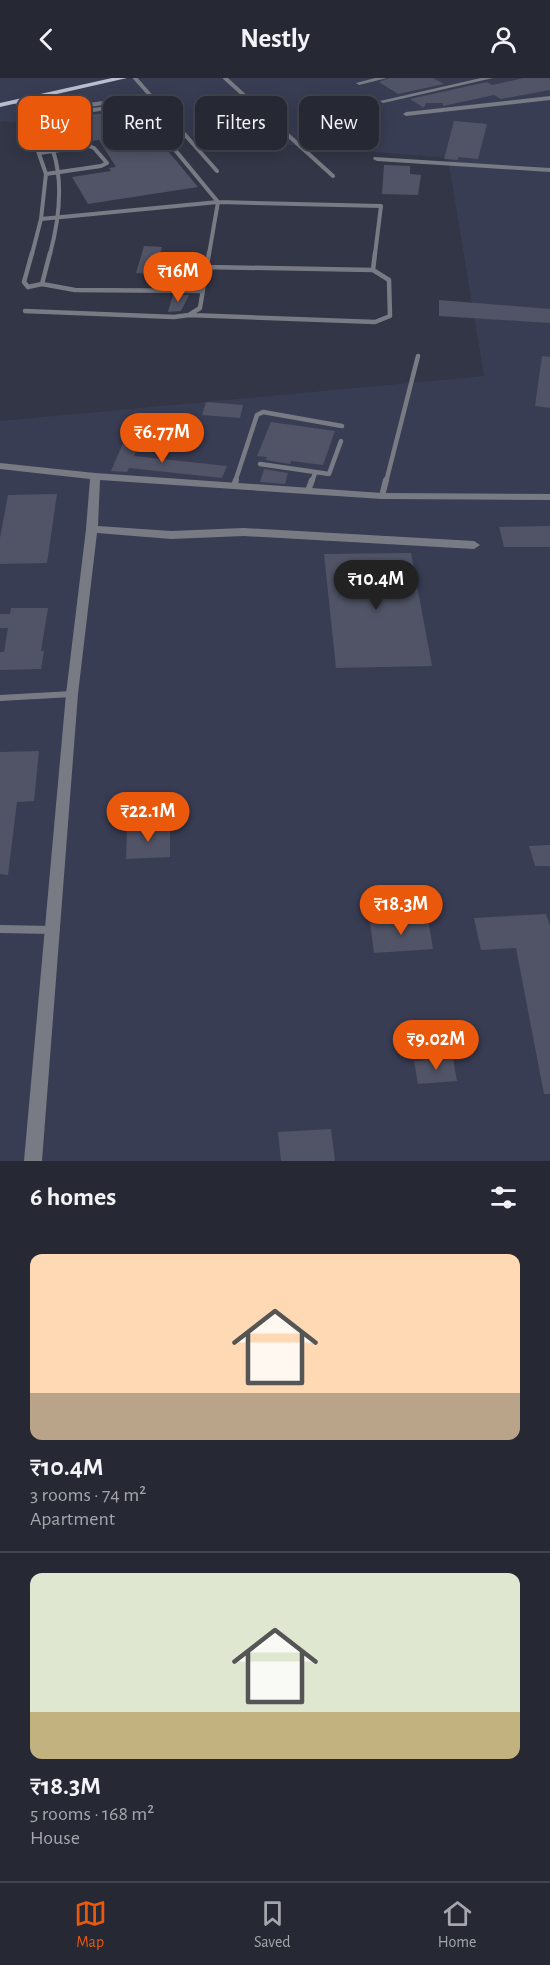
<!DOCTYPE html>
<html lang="en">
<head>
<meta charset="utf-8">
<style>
  body { margin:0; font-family:"Alegreya Sans",sans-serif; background:#323440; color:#f1f3f6; height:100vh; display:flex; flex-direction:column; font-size:22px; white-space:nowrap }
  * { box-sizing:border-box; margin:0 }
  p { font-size:20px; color:#a4a6ac }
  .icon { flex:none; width:33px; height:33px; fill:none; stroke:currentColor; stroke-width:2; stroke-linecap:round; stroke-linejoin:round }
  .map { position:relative; height:1083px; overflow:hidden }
  .side { display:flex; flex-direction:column; background:#262834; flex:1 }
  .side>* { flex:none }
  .hud { position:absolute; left:18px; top:18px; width:514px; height:54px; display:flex; gap:12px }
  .price { position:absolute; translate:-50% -51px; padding:0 14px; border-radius:21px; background:#ea580c; color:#fff; font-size:20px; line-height:39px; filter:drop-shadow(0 2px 3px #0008) }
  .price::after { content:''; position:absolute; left:50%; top:36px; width:18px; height:14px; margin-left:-9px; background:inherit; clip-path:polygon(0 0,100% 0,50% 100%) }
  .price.current { background:#222; color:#fff }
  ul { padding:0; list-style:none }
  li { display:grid; align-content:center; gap:12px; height:318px; padding:0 30px }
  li+li { border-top:2px solid #42444f }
  li span { display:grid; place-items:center; height:186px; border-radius:12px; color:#555 }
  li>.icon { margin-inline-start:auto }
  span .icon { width:108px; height:108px; fill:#fffc; stroke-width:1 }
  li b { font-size:26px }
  h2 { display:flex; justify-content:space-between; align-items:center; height:72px; padding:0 30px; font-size:26px }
  .chip { padding:0 21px; border-radius:12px; background:#262834; box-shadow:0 3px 15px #0003,0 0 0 2px #42444f; font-size:21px; line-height:54px }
  .chip.current { background:#ea580c; color:#fff }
  header { display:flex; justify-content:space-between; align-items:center; height:78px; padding:0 30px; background:#262834; font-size:27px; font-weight:700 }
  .menu { display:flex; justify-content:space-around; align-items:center; height:84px; border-top:2px solid #42444f; background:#262834; font-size:16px; color:#a4a6ac }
  .menu a { display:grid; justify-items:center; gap:3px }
  .menu .current { color:#ea580c }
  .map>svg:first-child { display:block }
  .built { fill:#393d54 }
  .building { fill:#505466 }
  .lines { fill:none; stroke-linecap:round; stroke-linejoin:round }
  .lane-far3 { stroke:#797b84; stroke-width:4 }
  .lane-far2 { stroke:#797b84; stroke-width:4.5 }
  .lane-far1 { stroke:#797b84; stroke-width:6 }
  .lane { stroke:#797b84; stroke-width:8 }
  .street { fill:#797b84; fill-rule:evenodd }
  .primary { fill:#babed0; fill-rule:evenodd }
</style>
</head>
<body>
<header><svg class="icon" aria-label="back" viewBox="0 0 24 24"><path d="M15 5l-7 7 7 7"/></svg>Nestly<svg class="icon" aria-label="person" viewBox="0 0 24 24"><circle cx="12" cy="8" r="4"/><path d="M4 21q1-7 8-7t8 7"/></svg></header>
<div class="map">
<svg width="550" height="1083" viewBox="0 0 550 1083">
  <rect width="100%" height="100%" fill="#323646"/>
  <!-- built -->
  <path class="built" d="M0 0H550V1083H0V343L484 298 448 80 0 43Z"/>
  <!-- building -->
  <path class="building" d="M389 0H433L444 6 398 16 379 4Z
    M523 0H550V12L501 21 494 17 443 28V25H426L424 30 410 21 487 4 492 7Z
    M133 31 198 109 88 126 72 99 111 93 109 90 116 89 99 62 92 63 90 61 59 64 47 43Z
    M454 43 487 46 478 81 458 79V82L444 81Z
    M384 87 410 88V96L421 97 418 117 382 116Z
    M144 168 162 169 154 196 136 195Z
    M173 217H189L181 233 168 234Z
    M439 222 550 231V245L439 238Z
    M542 278 550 279V330L535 328Z
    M206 324 243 327 240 340 202 337Z
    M271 344 335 353 323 387 291 383 290 386 266 382 267 379 257 378Z
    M124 363 140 364 134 378 227 388 222 400 129 390 127 394 111 393Z
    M264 391 288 395 285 406 260 404Z
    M57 416 47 485 0 486V460L8 417Z
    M550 448V469H504L499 449Z
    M411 475 432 588 336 590 324 476Z
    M11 530H48L41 573H44L41 591 0 592V574H4L8 550H0V536H10Z
    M39 673 34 723 17 724 8 797 0 796V674Z
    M170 749V779L126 781 127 751Z
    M550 767V788H535L529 768Z
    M546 836 550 848V1016H544L516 870 481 872 474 840Z
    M428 841 433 871 374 875 370 845Z
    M453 980 457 1003 418 1006 414 983Z
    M331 1051 335 1083H281L278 1054Z"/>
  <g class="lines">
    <!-- lane-far3 -->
    <path class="lane-far3" d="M135 0 217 93
      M225 0 333 98
      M16 24C68 58 64 124 50 176
      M30 35 27 41 46 96 41 141 32 176
      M30 35 133 21 218 124 209 176
      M34 40 137 26
      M39 75 89 68 94 70 107 85 101 88 46 96
      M41 141 218 124 381 128 375 176"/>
    <!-- lane-far2 -->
    <path class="lane-far2" d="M32 175 24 204 28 209 42 206 75 212 203 213
      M207 189 373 192 375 175
      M42 206 50 175
      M25 233 174 239 189 237 200 230 209 175
      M189 237 375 244 390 238 389 202 373 192
      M260 386 329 396 341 363
      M235 404 257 337 263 334 342 348
      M312 404 315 395
      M386 404 418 278"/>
    <!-- lane-far1 -->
    <path class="lane-far1" d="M234 408 236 402
      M308 413 312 402
      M382 418 386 402
      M0 620 72 616"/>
    <!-- lane -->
    <path class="lane" d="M0 851 52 852"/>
    <!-- street -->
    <path class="street" d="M375 0H387L359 7 356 5Z
      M481 0H493L383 25 380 23Z
      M550 18V22L406 38 403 36 406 34Z
      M374 79 550 90V94L377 83 373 81Z
      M0 385 95 395 382 415 550 416V422L382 421 100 402 98 448 171 453 244 450 474 463 480 467 474 471 244 458 171 461 97 455 78 616 42 1083H24L66 616 86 451 90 401 0 391Z"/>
    <!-- primary -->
    <path class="primary" d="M112 0H127L0 29V25Z"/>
  </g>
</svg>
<b class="price" style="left:178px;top:225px">₹16M</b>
<b class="price" style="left:162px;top:386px">₹6.77M</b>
<b class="price current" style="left:376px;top:533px">₹10.4M</b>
<b class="price" style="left:148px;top:765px">₹22.1M</b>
<b class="price" style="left:401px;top:858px">₹18.3M</b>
<b class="price" style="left:436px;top:993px">₹9.02M</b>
<div class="hud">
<a class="chip current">Buy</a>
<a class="chip">Rent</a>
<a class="chip">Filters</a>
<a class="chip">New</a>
</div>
</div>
<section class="side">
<h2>6 homes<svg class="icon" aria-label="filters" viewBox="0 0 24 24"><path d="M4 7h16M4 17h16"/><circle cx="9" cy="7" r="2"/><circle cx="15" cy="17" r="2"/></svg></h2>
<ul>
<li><span style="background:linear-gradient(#ffd9b3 75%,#b9a48a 0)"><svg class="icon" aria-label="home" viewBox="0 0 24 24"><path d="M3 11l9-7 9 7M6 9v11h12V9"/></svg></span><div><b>₹10.4M</b><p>3 rooms · 74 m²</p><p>Apartment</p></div></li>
<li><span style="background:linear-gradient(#dfe7d0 75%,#c2b280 0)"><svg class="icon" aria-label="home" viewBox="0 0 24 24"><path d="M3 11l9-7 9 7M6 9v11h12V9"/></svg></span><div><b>₹18.3M</b><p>5 rooms · 168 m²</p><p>House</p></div></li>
</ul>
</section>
<nav class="menu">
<a class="current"><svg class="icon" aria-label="map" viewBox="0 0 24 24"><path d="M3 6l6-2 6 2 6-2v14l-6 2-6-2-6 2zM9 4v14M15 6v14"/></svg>Map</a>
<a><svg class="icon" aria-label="saved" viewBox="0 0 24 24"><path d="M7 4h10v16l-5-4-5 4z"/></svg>Saved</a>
<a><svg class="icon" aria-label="home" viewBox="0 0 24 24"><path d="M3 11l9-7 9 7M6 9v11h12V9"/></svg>Home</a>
</nav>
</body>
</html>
